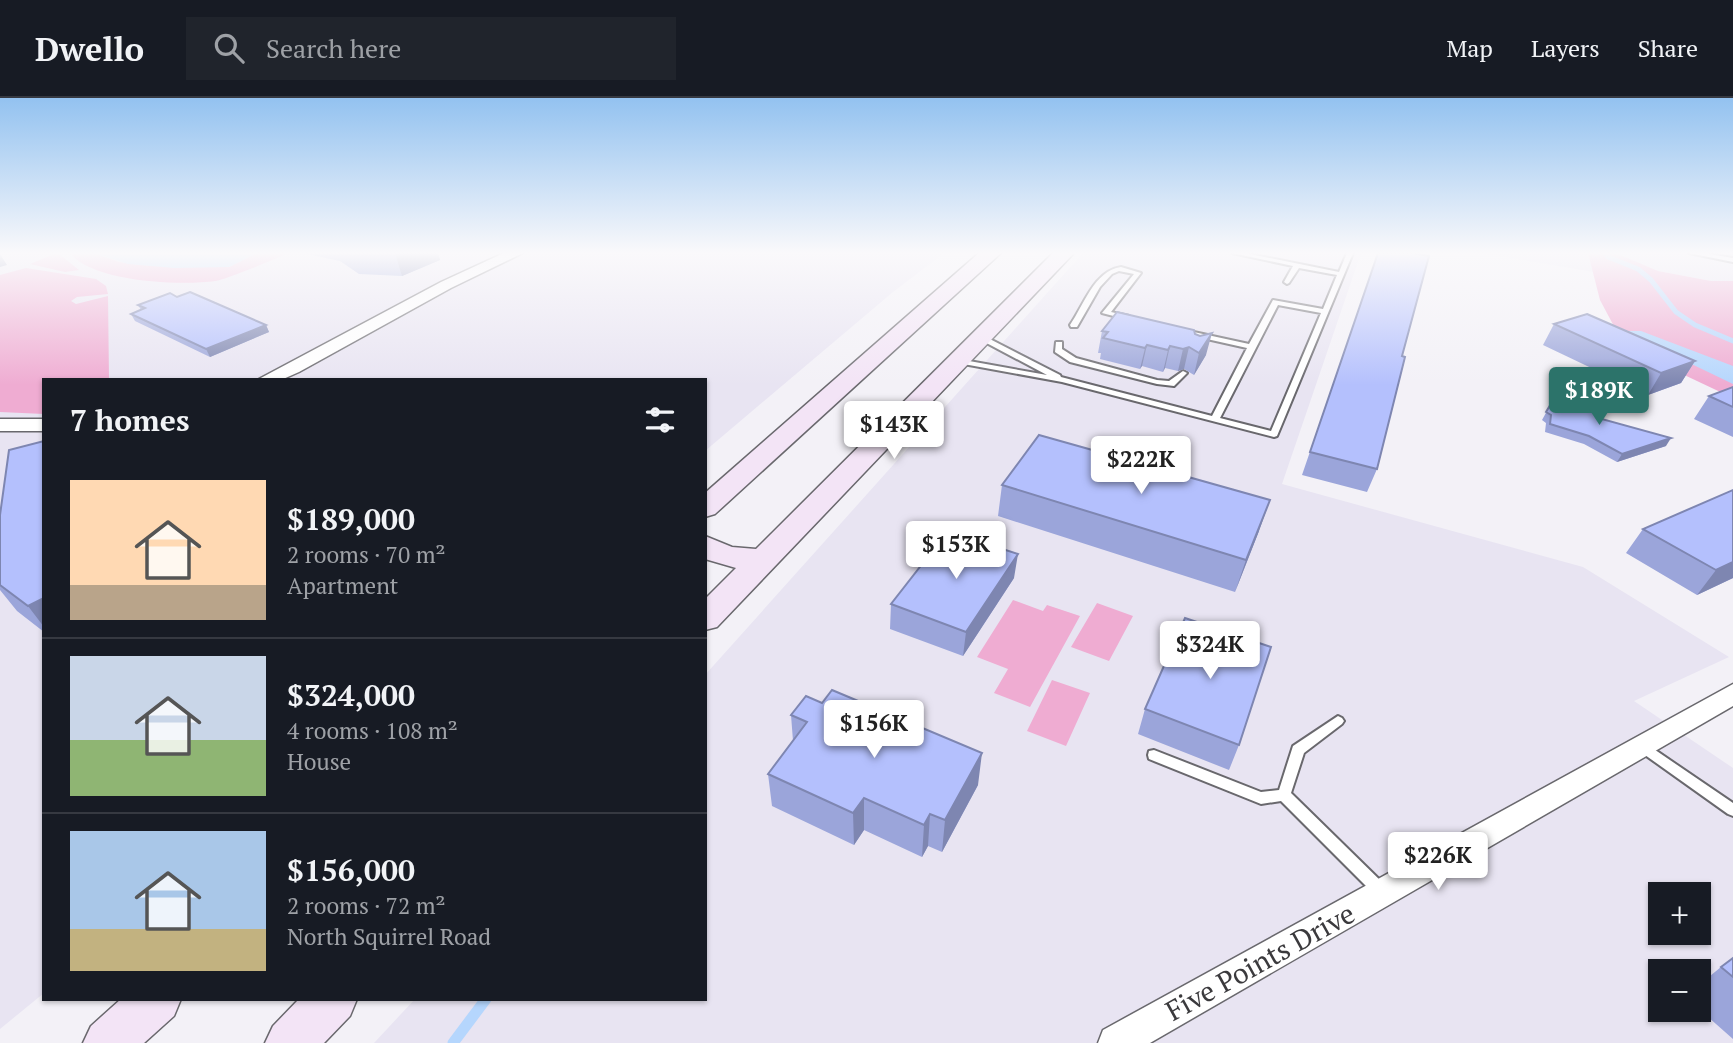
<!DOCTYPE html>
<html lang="en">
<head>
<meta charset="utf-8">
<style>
  body { margin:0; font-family:"PT Serif",serif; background:#20242c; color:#f1f3f6; height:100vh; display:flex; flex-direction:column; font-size:26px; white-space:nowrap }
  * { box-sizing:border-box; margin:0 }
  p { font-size:23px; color:#9ea1a6 }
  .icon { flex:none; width:38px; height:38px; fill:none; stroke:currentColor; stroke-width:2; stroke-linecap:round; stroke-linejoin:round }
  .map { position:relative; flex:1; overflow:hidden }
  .side { position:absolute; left:42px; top:280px; width:665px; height:623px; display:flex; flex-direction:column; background:#171b24; border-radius:0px; box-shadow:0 2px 5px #0004 }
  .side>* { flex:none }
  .fabs { position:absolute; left:1648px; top:784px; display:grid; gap:14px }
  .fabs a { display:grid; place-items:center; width:63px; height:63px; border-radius:0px; background:#171b24; box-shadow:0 2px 5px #0004; font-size:35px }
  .price { position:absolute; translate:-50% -60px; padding:0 16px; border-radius:7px; background:#fff; color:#222; font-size:23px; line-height:46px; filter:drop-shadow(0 2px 4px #0008) }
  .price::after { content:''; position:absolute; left:50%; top:42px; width:21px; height:16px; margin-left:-10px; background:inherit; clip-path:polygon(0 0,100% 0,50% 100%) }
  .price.current { background:#2c736a; color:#fff }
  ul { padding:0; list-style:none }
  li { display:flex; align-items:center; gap:21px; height:175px; padding:0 28px }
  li+li { border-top:2px solid #363941 }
  li span { display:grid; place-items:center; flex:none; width:196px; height:140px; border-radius:0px; color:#555 }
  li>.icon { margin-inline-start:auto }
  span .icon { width:84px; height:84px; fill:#fffc; stroke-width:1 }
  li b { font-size:30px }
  h2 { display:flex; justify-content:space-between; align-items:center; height:84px; padding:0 28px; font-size:30px }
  header { display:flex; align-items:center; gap:42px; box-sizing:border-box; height:98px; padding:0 35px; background:#171b24; border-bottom:2px solid #363941 }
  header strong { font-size:33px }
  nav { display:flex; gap:38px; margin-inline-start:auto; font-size:24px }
  .search { width:490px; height:63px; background:#20242c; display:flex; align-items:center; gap:18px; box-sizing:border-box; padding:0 24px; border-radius:0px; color:#9ea1a6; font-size:26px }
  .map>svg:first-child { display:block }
  .built { fill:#e8e4f2; fill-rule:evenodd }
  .green { fill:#efacd2 }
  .water { fill:#b5d6fd }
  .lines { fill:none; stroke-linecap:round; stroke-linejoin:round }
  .stream-far1 { stroke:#b5d6fd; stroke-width:5 }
  .stream { stroke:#b5d6fd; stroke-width:11 }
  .lane-casing { stroke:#69686d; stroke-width:4 }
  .street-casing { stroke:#69686d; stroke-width:3 }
  .secondary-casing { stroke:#69686d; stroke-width:3 }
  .lane { fill:#fff; fill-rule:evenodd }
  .street { fill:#fff; fill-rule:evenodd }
  .secondary { fill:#f3e4f6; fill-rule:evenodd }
  .wall { fill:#9ba5da }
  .shaded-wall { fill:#7e86b1 }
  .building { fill:#b4c0fd; stroke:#7e86b1; stroke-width:2 }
  .labels { text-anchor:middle; stroke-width:5; stroke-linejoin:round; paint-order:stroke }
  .near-street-label { font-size:28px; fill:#3b3a3d; stroke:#fff }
</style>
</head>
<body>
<header>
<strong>Dwello</strong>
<div class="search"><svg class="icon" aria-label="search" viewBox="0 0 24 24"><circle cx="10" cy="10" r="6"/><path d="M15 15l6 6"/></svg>Search here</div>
<nav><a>Map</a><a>Layers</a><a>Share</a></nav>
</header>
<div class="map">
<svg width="1733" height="945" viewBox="0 0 1733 945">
  <rect width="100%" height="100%" fill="#f3f1f7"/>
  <!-- built -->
  <path class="built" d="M0 155H944L893 194 705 353V282H44V895L0 931Z
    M1083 155H1361L1282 386 1583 469 1729 559 1634 603 1733 670V945H374L415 901H705V577ZM1661 796H1699V835H1661ZM1661 873H1699V912H1661Z
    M1481 155H1588L1594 174Z
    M1616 155H1733V183H1711L1658 173Z"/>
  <!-- green -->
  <path class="green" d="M70 155H94L119 164 140 167 229 169 257 155H288C276 161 224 182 215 183 181 188 92 184 70 155Z
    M1588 155H1616L1658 173 1711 183H1733V300L1625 249 1600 202Z
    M54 156H59L79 172 65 174 30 166Z
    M26 170 96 181 106 188 108 196 77 199 71 203 76 206 108 198 109 282H44V316L0 314V177Z
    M1013 502 1043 513 1047 507 1080 518 1030 609 994 595 1008 571 977 559Z
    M1097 505 1133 518 1109 563 1071 549Z
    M1052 582 1090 595 1066 648 1027 633Z"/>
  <!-- water -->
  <path class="water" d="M94 155H257L229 169 174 170 128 166Z
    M1623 233H1641L1733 268V286Z"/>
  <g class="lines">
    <!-- stream-far1 -->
    <path class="stream-far1" d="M1605 155 1608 159 1638 171 1651 182 1676 214 1695 227 1733 243"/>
    <!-- stream -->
    <path class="stream" d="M453 945 486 901"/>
    <defs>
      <path id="lane" d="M1232 155H1245L1339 174 1347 155H1353L1277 338 1274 339 1062 284 958 265 954 263 958 261 1047 277 979 241 978 239 982 237 1060 277 1061 279 1212 318 1247 250 1180 235V231L1249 246 1273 202 1323 211 1337 177 1299 170 1289 185 1287 186 1284 184 1293 168ZM1278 207 1321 215 1271 333 1220 320Z
        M1689 155H1703L1733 160V164Z
        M1121 169 1141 175 1111 214 1129 218V222L1102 215 1134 176 1119 173 1112 176 1100 189 1077 229H1071L1070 227C1084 207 1094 173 1121 169Z
        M1056 244H1062V251L1076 260 1157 282 1169 283 1183 273 1187 275 1174 288 1157 286 1070 264 1055 254Z
        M1338 618 1342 620 1344 623 1342 626 1304 655 1291 695 1386 788 1388 793 1386 798 1381 800 1376 798 1281 703 1261 706 1149 661 1148 657 1149 653 1154 652 1261 694 1279 692 1293 648Z
        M1642 643 1733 705V718L1728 716 1638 652 1636 648 1638 644Z"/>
      <path id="street" d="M504 155H523L451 190 299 274 281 282H257L441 184Z
        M0 321H44V333H0Z
        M1733 586V608L1150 945H1098L1103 932Z"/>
      <path id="secondary" d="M979 155H1001L715 416 705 419V395Z
        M1053 155H1074L717 529 705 532V501L736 470 705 461V438L732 449 756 451Z
        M121 901H181L174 918 144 945H83L91 928Z
        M299 901H357L350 918 324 945H265L273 928Z"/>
    </defs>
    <!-- lane casing -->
    <use href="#lane" class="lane-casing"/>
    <!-- street casing -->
    <use href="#street" class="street-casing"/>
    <!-- secondary casing -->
    <use href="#secondary" class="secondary-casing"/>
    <!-- lane -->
    <use href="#lane" class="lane"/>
    <!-- street -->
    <use href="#street" class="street"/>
    <!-- secondary -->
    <use href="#secondary" class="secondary"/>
  </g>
  <!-- wall -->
  <path class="wall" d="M306 155H438L440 162 402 178 359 176 340 163 307 156Z
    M1378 155 1402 258 1377 371 1367 394 1302 377Z
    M177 199 266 227 269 234 210 259 135 223 131 216 141 212 138 207Z
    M1554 226 1695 263 1681 285 1648 297 1543 247Z
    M1102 233 1195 236 1206 257 1194 277 1184 271 1178 273 1165 270 1163 274 1142 268 1140 271 1100 261 1101 255H1098Z
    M1733 289V339L1694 321 1709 298Z
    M1552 304 1598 320 1666 348 1617 364 1584 346 1545 334 1546 325 1542 322Z
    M44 343V534L17 513 0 492V417Z
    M1002 387 1259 433 1235 494 998 418Z
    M1733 392V480L1697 497 1626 455 1643 431Z
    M1014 480 963 558 890 531 891 506Z
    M1145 611 1239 647 1229 672 1138 636Z
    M791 617 978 687 942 754 928 748 922 759 864 732 854 747 772 708 768 676 793 643Z
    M1733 860V941L1699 911V887L1721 869Z"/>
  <!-- shaded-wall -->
  <path class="shaded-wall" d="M395 155H438L440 162 402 178Z
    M0 156 7 167 0 169Z
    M266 227 269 234 210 259 206 251Z
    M1212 235 1206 257 1194 277 1199 255Z
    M1147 247 1142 268 1140 271 1145 250Z
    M1170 248 1165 270 1163 274 1168 252Z
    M1189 249 1184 271 1178 273 1183 251Z
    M1695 263 1681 285 1648 297 1661 275Z
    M1671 340 1666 348 1617 364 1622 356Z
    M1270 402 1259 433 1235 494 1246 462Z
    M1018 456 1014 480 963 558 966 534Z
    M1733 464V480L1697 497 1716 472Z
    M44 500V529L28 508Z
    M982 655 978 687 942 754 945 722Z
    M864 700V732L854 747 853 715Z
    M930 716 928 748 922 759 924 727Z"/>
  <!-- building -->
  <path class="building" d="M1378 155H1413L1429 158 1402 258 1405 259 1377 371 1310 354Z
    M190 194 266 227 206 251 131 216 145 210 138 207 170 195 177 199Z
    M1117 214 1194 232 1195 236 1200 238 1212 235 1199 255 1189 249 1183 251 1170 248 1168 252 1147 247 1145 250 1103 240 1108 234 1102 233Z
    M1587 216 1695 263 1661 275 1554 226Z
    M1733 289V309L1709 298Z
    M1570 299 1597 315 1598 320 1671 340 1622 356 1589 338 1550 326 1551 317 1546 314 1552 304Z
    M1039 337 1270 402 1246 462 1002 387Z
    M44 343V500L28 508 0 487V417L9 352Z
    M1733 392V464L1716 472 1643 431Z
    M948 433 1018 456 966 534 891 506Z
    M1185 520 1271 549 1239 647 1145 611Z
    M832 592 982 655 945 722 930 716 924 727 864 700 853 715 768 676 807 624 791 617 806 598 822 605Z
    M1733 860V879L1721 869Z"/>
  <!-- sky -->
  <linearGradient id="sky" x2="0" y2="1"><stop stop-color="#93c2f0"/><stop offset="0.54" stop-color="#faf9fb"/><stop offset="1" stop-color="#faf9fb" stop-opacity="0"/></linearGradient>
  <rect width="1733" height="287" fill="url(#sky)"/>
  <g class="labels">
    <!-- near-street labels -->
    <g class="near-street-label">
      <text transform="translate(1260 864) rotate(-29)" y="10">Five Points Drive</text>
    </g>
  </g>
</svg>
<div class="fabs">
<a>+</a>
<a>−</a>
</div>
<b class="price current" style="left:1599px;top:329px">$189K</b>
<b class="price" style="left:894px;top:363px">$143K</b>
<b class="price" style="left:1141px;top:398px">$222K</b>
<b class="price" style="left:956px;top:483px">$153K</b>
<b class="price" style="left:1210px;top:583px">$324K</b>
<b class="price" style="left:874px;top:662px">$156K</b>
<b class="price" style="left:1438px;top:794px">$226K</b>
<section class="side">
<h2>7 homes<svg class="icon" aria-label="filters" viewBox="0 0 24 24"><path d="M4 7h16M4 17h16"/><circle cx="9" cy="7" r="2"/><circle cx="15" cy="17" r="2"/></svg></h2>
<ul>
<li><span style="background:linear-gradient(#ffd9b3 75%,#b9a48a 0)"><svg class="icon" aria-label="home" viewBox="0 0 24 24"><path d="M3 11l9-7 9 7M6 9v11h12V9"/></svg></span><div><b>$189,000</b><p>2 rooms · 70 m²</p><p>Apartment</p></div></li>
<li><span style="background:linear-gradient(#c9d6e8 60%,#8fb573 0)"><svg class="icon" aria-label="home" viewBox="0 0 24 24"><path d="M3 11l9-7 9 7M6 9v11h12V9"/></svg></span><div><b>$324,000</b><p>4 rooms · 108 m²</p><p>House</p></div></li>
<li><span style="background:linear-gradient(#a9c7e8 70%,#c2b280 0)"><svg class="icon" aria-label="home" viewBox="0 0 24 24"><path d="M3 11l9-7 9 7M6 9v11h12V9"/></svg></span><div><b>$156,000</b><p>2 rooms · 72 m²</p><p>North Squirrel Road</p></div></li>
</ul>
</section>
</div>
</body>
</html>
